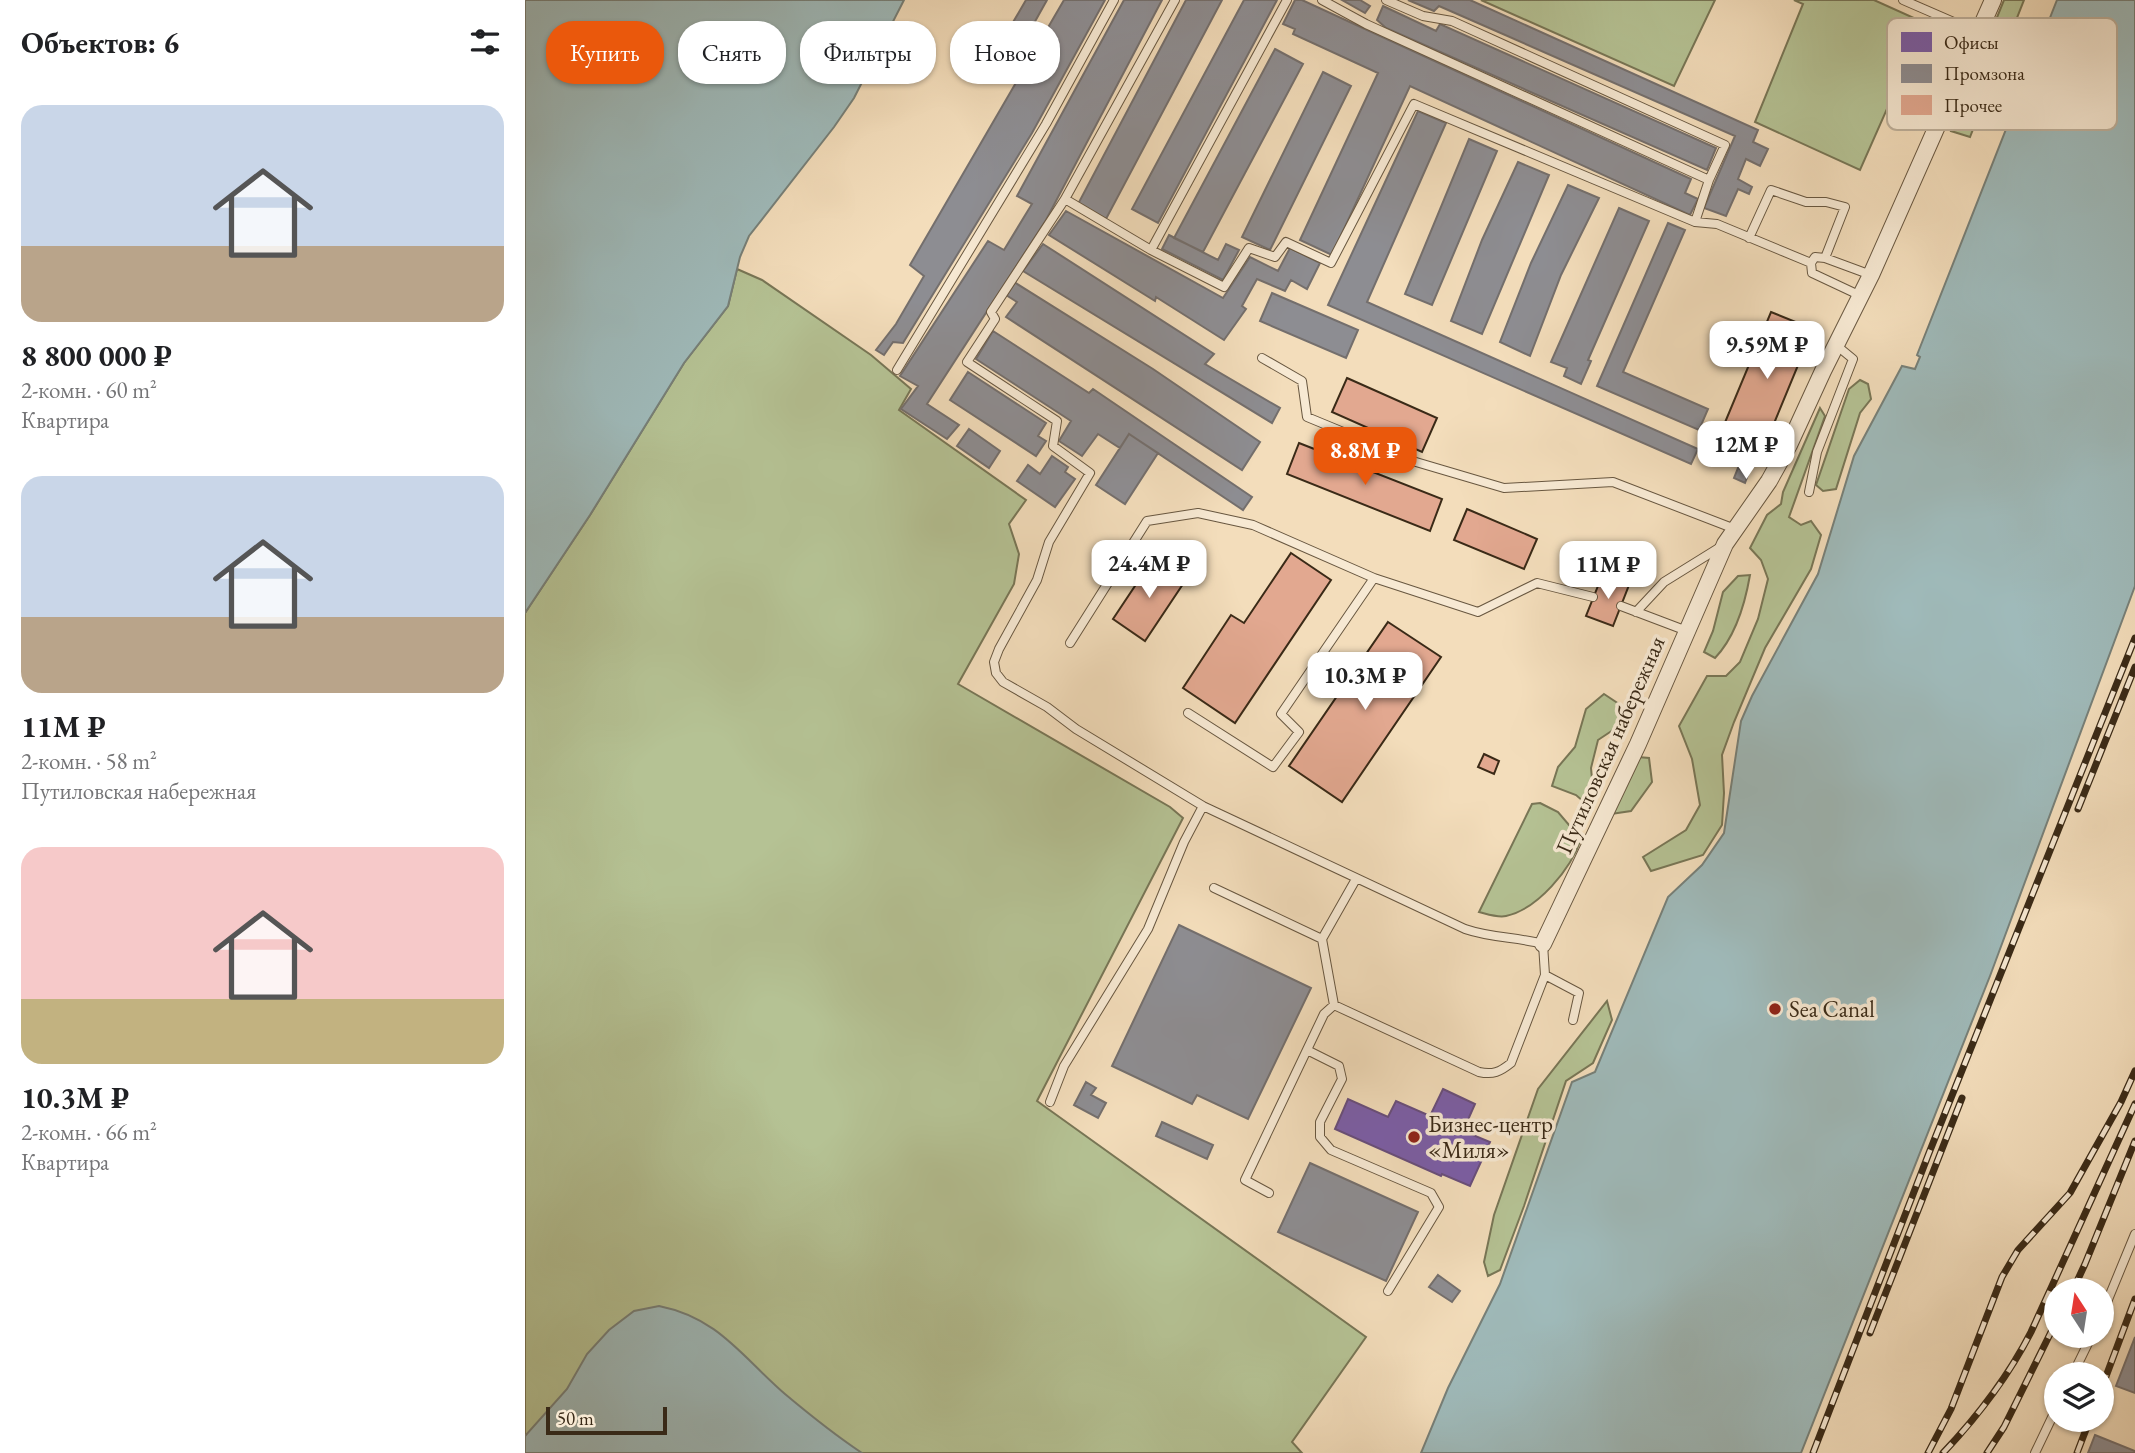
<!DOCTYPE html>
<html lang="ru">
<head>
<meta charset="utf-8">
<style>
  body { margin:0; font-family:"EB Garamond",serif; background:#f2f2f2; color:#202124; height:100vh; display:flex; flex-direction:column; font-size:26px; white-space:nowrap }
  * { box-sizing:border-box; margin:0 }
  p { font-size:23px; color:#757577 }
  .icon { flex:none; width:38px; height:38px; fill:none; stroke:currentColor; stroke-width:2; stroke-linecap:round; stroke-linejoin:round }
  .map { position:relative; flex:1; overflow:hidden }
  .panel { display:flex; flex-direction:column; background:#fff; width:525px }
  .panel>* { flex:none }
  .guide { position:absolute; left:21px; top:21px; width:665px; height:63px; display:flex; gap:14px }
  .needle { width:46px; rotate:348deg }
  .tools { position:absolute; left:1519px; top:1278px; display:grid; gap:14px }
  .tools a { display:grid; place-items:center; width:70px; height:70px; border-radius:50%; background:#fff; box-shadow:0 2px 5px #0004; font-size:35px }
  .scale { position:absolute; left:21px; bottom:18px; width:121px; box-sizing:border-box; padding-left:7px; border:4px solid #3a2a17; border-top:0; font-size:19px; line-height:24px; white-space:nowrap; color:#3a2a17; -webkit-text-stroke:5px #f7e9d3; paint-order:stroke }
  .price { position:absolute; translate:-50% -60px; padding:0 16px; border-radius:14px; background:#fff; color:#222; font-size:23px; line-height:46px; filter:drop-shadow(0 2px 4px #0008) }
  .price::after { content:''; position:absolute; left:50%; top:42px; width:21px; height:16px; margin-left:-10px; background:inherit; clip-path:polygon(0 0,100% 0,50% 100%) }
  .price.current { background:#ea580c; color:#fff }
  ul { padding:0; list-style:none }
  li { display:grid; align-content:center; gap:14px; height:371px; padding:0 21px }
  li span { display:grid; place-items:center; height:217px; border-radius:21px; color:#555 }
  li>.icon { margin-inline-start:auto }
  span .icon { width:126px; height:126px; fill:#fffc; stroke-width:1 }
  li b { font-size:30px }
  h2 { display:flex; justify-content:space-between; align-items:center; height:84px; padding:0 21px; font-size:30px }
  .tag { padding:0 24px; border-radius:28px; background:#fff; box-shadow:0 2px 5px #0004; font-size:24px; line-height:63px }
  .tag.current { background:#ea580c; color:#fff }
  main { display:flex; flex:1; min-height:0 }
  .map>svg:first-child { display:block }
  .green { fill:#b5c294; stroke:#787656; stroke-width:2 }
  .water { fill:#9fbaba; stroke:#778079; stroke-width:2 }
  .offices { fill:#7b5ea7; stroke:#684e7c; stroke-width:2 }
  .industry { fill:#8d8d92; stroke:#746f6d; stroke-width:2 }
  .building { fill:#e2a890; stroke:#3a2a17; stroke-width:2 }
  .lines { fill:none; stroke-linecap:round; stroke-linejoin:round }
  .lane-casing { stroke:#685740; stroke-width:10 }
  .street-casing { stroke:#685740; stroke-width:18 }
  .lane { stroke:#f7e9d3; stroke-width:8 }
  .street { stroke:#f7e9d3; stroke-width:16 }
  .rail-casing { stroke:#3a2a17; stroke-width:7 }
  .rail { stroke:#f7e9d3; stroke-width:4.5; stroke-dasharray:13; stroke-linecap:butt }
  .poi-dot { fill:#8f2418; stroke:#f7e9d3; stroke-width:2.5 }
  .labels { text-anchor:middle; stroke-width:7; stroke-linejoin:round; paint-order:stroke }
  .street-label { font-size:23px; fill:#3a2a17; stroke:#f7e9d3 }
  .poi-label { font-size:23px; fill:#3a2a17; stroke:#f7e9d3; text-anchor:start }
  .key { fill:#f7e9d3; stroke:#beb09b; stroke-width:2 }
  .key-label { font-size:19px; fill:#3a2a17 }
</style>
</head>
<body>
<main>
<section class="panel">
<h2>Объектов: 6<svg class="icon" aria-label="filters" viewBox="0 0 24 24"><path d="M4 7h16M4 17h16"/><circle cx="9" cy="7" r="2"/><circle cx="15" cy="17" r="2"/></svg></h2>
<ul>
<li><span style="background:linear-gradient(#c9d6e8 65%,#b9a48a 0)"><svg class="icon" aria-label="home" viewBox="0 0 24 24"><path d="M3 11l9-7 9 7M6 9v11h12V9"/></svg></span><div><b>8 800 000 ₽</b><p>2-комн. · 60 m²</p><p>Квартира</p></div></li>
<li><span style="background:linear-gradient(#c9d6e8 65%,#b9a48a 0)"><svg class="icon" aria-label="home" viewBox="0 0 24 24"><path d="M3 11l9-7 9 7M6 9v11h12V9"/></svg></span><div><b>11M ₽</b><p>2-комн. · 58 m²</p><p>Путиловская набережная</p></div></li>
<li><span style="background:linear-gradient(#f6c9c9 70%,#c2b280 0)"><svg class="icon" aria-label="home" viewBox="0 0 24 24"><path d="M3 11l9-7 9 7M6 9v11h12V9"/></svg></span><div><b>10.3M ₽</b><p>2-комн. · 66 m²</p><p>Квартира</p></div></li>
</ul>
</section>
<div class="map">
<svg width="1610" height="1453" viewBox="0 0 1610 1453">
  <rect width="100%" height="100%" fill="#f3ddbb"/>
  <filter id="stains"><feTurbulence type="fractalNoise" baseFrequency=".00286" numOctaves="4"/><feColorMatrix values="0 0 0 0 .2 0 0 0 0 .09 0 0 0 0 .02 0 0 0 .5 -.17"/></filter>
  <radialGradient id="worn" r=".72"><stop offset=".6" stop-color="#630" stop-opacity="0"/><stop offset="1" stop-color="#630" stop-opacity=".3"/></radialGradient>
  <!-- green -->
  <path class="green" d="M956 0H1190L1149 86Z
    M1269 0H1349L1400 23 1335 170 1230 122 1278 4Z
    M1479 0H1499L1445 137 1426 131Z
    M212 269 237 280 346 355 386 389 374 410 501 500 484 524 494 554 489 584 433 684 645 807 658 818 512 1101 841 1337 767 1442 777 1453H0V613L65 515 159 363 203 306Z
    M1335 380 1343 384 1346 399 1335 413 1311 489 1298 491 1291 485 1324 389Z
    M1295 408 1300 416 1264 517 1276 525 1286 521 1296 535 1286 569 1240 648 1209 722 1197 755 1199 793 1197 825 1178 855 1126 871 1118 857 1161 830 1175 805 1167 759 1154 726 1182 676H1201L1215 662 1233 619 1243 579 1236 560 1225 548 1242 515 1256 504 1258 492Z
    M1225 575C1220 604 1211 636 1190 658L1179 652 1188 631 1198 592 1213 576Z
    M1079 694 1094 704V726L1073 740 1066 768 1067 779 1058 801 1051 795 1027 786 1033 767 1050 747 1061 709Z
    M1113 757 1124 758 1127 782 1106 811 1086 814Z
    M1015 803 1033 812 1056 839C1046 869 1013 909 981 916 973 918 962 914 954 912L1007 804Z
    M1082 1001 1087 1020 1068 1063 1041 1081 999 1206 975 1270 963 1276 959 1262 969 1215 1013 1089Z"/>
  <!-- water -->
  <path class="water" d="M0 0H379L329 98 309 127 224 236 215 257 203 306 159 363 65 515 0 613Z
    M1532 0H1610V586L1465 976 1276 1453H896L923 1388 975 1284 1047 1082 1070 1072 1143 897 1177 865 1199 833 1216 721 1227 696 1293 574 1329 456 1377 366 1390 369 1395 357 1392 355Z
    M134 1306C194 1318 217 1357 260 1394 285 1415 310 1435 337 1453H0V1436L42 1389 62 1354 84 1330 109 1311Z"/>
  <!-- offices -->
  <path class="offices" d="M918 1089 950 1104 938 1131 965 1142 945 1186 917 1174 916 1176 810 1129 823 1099 863 1117 871 1101 905 1116Z"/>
  <!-- industry -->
  <path class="industry" d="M501 0H522L503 34 487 24Z
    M539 0H580L507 133 378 343 368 342 359 355 351 350 371 324 399 276 385 265Z
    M599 0H637L521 220 402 404 434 425 422 439 376 409 393 386 375 376 463 241 479 250 507 204 492 196Z
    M661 0H697L581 219 553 204Z
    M719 0H752L633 223 607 209Z
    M770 0H777L1166 179 1160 193 1173 199 1165 215 885 86 807 255 775 240 853 73 768 34 770 29 758 24Z
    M817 0H835L845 6 840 13Z
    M883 0H945L1233 130 1228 142 1243 149 1235 166 1221 159 1213 179 1227 187 1224 194 1213 189 1201 216 1179 208 1210 136 914 6 909 11Z
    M858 6 911 31 915 24 1191 148 1182 170 861 28 852 20Z
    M750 49 778 64 678 252 649 238Z
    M798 72 826 86 745 250 717 237Z
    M893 111 921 123 842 302 1173 449 1166 464 803 305Z
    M944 139 972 151 907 305 880 294Z
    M993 162 1024 175 957 334 926 321 957 240Z
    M1043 185 1074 198 1036 275 1005 356 975 342 1006 263Z
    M1094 208 1124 221 1063 360 1066 361 1056 384 1039 376 1042 368 1026 362Z
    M541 211 698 298 725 257 753 271 765 248 795 263 782 289 766 280 760 291 732 279 717 306 721 309 699 340 631 297 630 301 524 235Z
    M1143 223 1160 230 1098 372 1183 409 1174 430 1072 386Z
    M644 235 693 260 701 244 714 250 698 280 637 249Z
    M518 244 689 354 680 364 755 408 747 423 498 271Z
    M489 282 628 369 735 442 717 470 481 317 492 302 481 295Z
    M747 293 833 330 821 358 735 321Z
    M468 331 564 393 568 389 727 497 718 510 604 434 595 448 573 434 557 456 534 441 546 421 451 359Z
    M443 372 521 423 513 436 521 441 511 456 425 400Z
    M444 429 475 451 464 468 432 446Z
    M604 434 633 453 600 504 571 485Z
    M527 456 543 467 540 472 550 479 530 507 492 481 503 465 515 474Z
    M1213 468 1224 472 1220 483 1209 478Z
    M654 925 786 988 723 1119 672 1095 667 1104 587 1066Z
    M561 1082 571 1088 566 1095 581 1103 573 1118 549 1105Z
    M637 1122 688 1145 682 1159 631 1136Z
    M785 1163 893 1212 861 1281 753 1232Z
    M913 1275 935 1291 927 1302 904 1287Z
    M1610 1337V1393L1591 1386Z
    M1570 1435 1610 1451V1453H1563Z"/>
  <!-- building -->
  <path class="building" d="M1246 312 1288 329 1238 450 1196 432Z
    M822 378 912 418 897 452 807 412Z
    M774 443 917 499 905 531 762 474Z
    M942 509 1012 539 999 569 929 540Z
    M766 553 806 580 710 723 658 688 706 615 719 623Z
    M628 559 660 581 620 641 588 619Z
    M1077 576 1104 585 1088 626 1061 616Z
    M863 622 916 657 817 802 764 766Z
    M959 754 974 761 969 774 953 767Z"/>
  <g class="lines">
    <defs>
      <path id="lane" d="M797 0 841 24 1184 180 1170 222
        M861 0 898 16 927 21 1200 145 1184 180
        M1378 0 1454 33
        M540 199 650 0
        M1224 238 1246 190 1281 202H1301L1320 207 1300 258
        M626 250 762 0
        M1286 263 1290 257 1300 258 1346 275
        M1286 263 1287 273 1336 296
        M737 358 777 381 782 417 891 462 979 488 1088 482 1210 529
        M372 370 521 124 589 0
        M1284 492 1292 452 1328 359 1311 345
        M1096 606 1162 631
        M1111 612 1139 582 1197 546
        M545 643 622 521 673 513 728 525 849 578
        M663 713 748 767 774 732 756 714 849 578 953 612 1012 583 1068 597
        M689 888 797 939 809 1005
        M797 939 831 879
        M1020 975 1054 993 1048 1020
        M782 1050 814 1066 817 1079 795 1122V1137L806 1150 906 1193 914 1207 863 1291
        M525 1102 539 1066 623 929 659 842 678 806
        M744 1193 720 1180 799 1014 809 1005 954 1072C968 1075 975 1072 986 1063L1020 975 1018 944C992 937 966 938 940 929L678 806 551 729 522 707 478 682 471 673 469 662 474 649 512 580 524 542 565 473 528 446 532 421 442 362 470 319 466 312 540 199 626 250 699 287 724 248 750 257 761 242 806 263 889 104 1170 222 1192 224 1286 263
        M1577 1314 1610 1234
        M1548 1374 1567 1335
        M1510 1453 1531 1409"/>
      <path id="street" d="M1018 944 1113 744 1200 544 1244 481 1264 445 1298 371 1346 275 1468 0"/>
    </defs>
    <!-- lane casing -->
    <use href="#lane" class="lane-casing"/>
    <!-- street casing -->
    <use href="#street" class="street-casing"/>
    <!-- lane -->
    <use href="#lane" class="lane"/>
    <!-- street -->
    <use href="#street" class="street"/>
    <defs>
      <path id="rail" d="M1553 809 1610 667
        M1548 1290 1560 1264 1610 1141
        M1345 1333 1437 1098
        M1577 1387 1610 1299
        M1288 1453 1404 1153 1610 638
        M1403 1453 1426 1409 1477 1277 1493 1250 1545 1193 1596 1102 1610 1071
        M1418 1453C1453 1416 1483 1377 1506 1332L1610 1104
        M1462 1453 1479 1427 1531 1322
        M1552 1453 1565 1419"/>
    </defs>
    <!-- rail casing -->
    <use href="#rail" class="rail-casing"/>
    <!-- rail -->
    <use href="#rail" class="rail"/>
  </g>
  <!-- markers -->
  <g class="poi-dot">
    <circle cx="1250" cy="1009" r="7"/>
    <circle cx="889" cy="1137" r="7"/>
  </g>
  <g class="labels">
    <!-- street labels -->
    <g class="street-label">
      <text transform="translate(1085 745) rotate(-66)" y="8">Путиловская набережная</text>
    </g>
    <!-- poi labels -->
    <g class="poi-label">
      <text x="1264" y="1017">Sea Canal</text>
      <text x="903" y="1132">Бизнес-центр<tspan x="903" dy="26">«Миля»</tspan></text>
    </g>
  </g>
  <!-- legend -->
  <rect x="1362" y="18" width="230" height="112" rx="10" class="key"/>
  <rect x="1376" y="32" width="31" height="20" fill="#7b5ea7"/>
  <rect x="1376" y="64" width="31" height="19" fill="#8d8d92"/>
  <rect x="1376" y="95" width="31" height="20" fill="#e2a890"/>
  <g class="key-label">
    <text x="1419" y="49">Офисы</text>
    <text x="1419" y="80">Промзона</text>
    <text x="1419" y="112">Прочее</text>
  </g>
  <rect width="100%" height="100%" filter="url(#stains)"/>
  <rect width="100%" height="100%" fill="url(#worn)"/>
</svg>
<div class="tools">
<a><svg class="needle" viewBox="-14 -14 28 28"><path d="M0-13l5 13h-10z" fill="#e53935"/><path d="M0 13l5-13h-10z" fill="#757577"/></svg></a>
<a><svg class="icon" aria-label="layers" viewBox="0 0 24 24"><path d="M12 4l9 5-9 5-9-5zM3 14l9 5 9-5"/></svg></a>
</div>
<div class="scale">50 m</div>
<b class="price" style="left:1242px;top:381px">9.59M ₽</b>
<b class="price" style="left:1221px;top:481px">12M ₽</b>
<b class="price current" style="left:840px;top:487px">8.8M ₽</b>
<b class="price" style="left:624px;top:600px">24.4M ₽</b>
<b class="price" style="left:1083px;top:601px">11M ₽</b>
<b class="price" style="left:840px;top:712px">10.3M ₽</b>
<div class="guide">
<a class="tag current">Купить</a>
<a class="tag">Снять</a>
<a class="tag">Фильтры</a>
<a class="tag">Новое</a>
</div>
</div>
</main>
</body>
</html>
